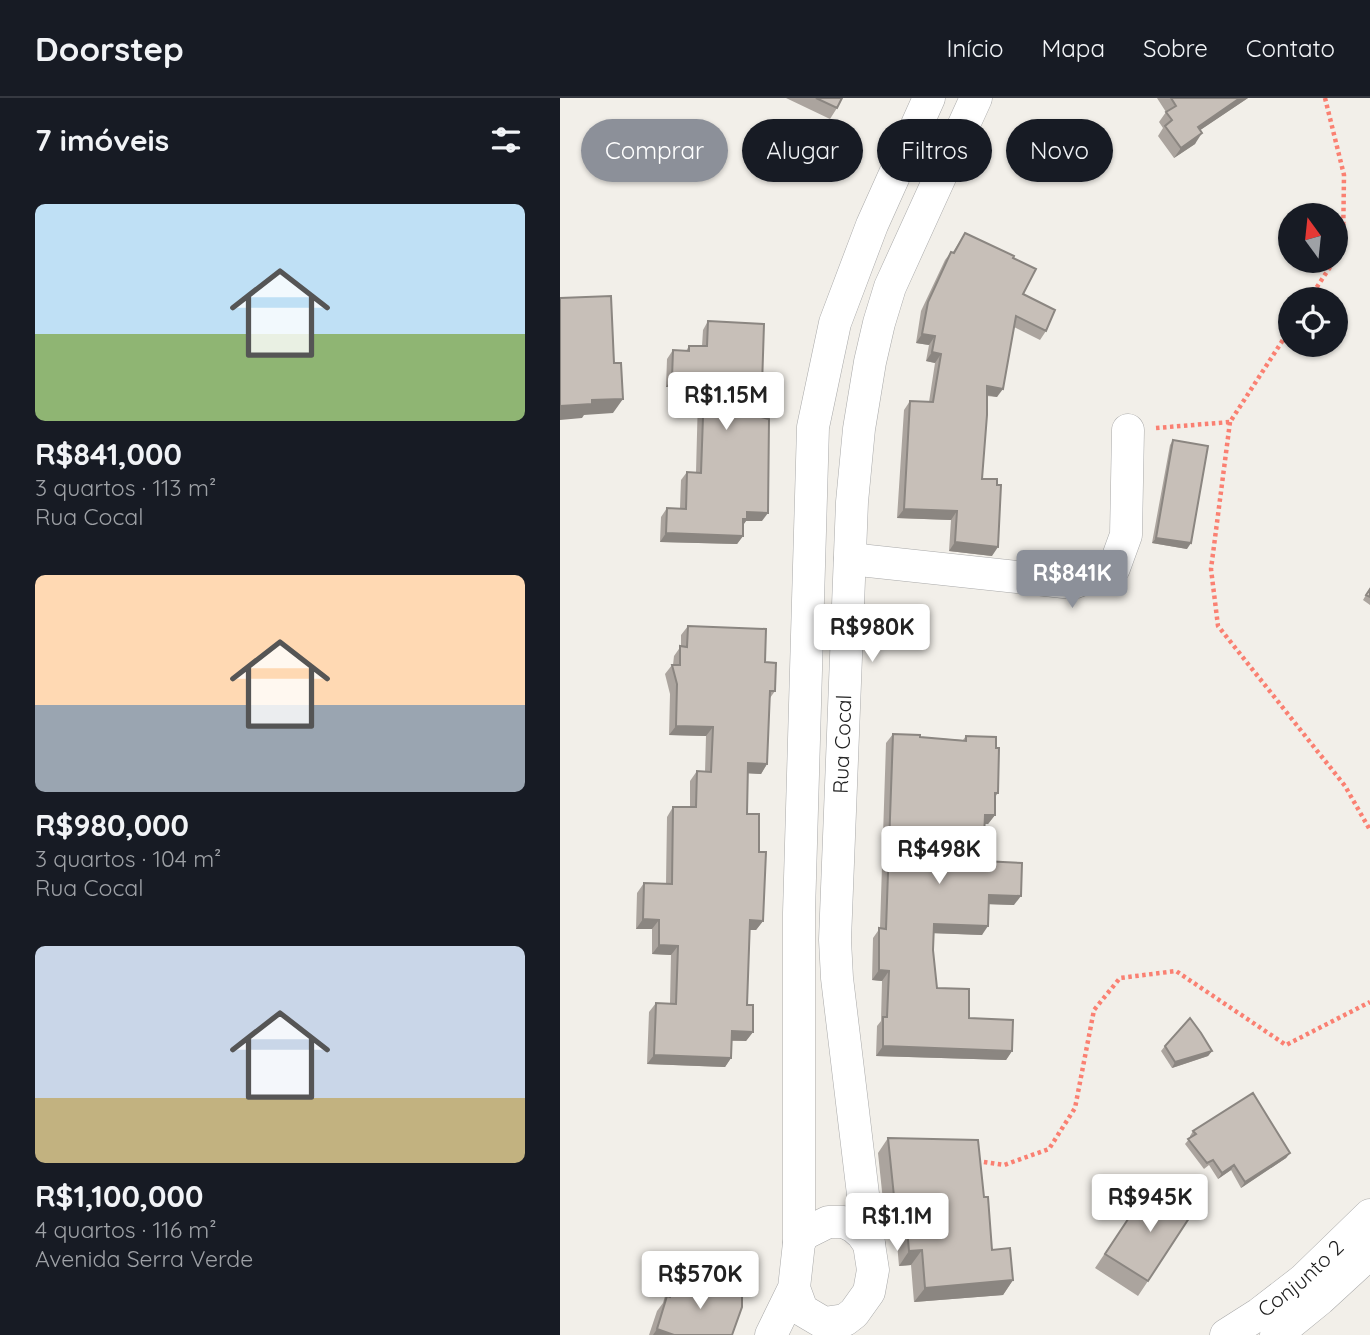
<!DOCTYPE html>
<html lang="pt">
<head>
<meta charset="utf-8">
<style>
  body { margin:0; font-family:Quicksand,sans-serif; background:#20242c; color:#f1f3f6; height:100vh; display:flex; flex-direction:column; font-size:26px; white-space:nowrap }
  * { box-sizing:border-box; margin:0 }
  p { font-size:23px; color:#9ea1a6 }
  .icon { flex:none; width:38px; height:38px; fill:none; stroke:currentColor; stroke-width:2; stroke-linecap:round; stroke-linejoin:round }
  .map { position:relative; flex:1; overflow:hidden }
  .drawer { display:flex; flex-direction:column; background:#171b24; width:560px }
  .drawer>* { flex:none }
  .guide { position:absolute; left:21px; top:21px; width:665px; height:63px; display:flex; gap:14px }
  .needle { width:46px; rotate:345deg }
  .controls { position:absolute; left:718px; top:105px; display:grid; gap:14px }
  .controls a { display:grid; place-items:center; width:70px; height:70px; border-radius:50%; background:#171b24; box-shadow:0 2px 5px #0004; font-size:35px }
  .price { position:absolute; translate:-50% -60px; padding:0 16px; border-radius:7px; background:#fff; color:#222; font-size:23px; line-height:46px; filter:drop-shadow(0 2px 4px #0008) }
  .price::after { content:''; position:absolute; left:50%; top:42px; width:21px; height:16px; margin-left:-10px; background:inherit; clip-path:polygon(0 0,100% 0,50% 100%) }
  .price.active { background:#8c9099; color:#fff }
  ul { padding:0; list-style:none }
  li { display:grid; align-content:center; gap:14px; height:371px; padding:0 35px }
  li span { display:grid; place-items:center; height:217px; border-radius:10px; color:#555 }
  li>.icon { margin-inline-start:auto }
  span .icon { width:126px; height:126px; fill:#fffc; stroke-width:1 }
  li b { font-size:30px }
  h2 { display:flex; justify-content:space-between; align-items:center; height:84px; padding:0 35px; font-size:30px }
  .pill { padding:0 24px; border-radius:32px; background:#171b24; box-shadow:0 2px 5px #0004; font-size:24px; line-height:63px }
  .pill.active { background:#8c9099; color:#fff }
  header { display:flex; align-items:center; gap:42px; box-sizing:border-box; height:98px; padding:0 35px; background:#171b24; border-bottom:2px solid #363941 }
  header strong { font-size:33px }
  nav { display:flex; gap:38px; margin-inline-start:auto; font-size:24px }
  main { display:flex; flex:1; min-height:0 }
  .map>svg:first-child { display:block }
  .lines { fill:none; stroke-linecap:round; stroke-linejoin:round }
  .minor-casing { stroke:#a9a9a9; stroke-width:33 }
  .path { stroke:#fa8072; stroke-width:4.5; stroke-dasharray:3.5 3.5; stroke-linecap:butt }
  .minor { stroke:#fff; stroke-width:32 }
  .wall { fill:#aba49e }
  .shaded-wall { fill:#8b8681 }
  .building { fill:#c7bfb8; stroke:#8b8681; stroke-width:2 }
  .labels { text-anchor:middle; stroke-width:5; stroke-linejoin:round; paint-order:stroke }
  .street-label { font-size:21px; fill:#222; stroke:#fff }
</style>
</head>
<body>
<header>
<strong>Doorstep</strong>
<nav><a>Início</a><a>Mapa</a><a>Sobre</a><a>Contato</a></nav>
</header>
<main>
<section class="drawer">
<h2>7 imóveis<svg class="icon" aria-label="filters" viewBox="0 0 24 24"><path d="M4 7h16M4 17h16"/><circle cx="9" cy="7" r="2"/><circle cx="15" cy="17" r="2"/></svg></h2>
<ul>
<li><span style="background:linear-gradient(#bfe0f5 60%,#8fb573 0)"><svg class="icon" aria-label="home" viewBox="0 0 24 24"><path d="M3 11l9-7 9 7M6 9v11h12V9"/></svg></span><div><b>R$841,000</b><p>3 quartos · 113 m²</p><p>Rua Cocal</p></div></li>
<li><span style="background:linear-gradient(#ffd9b3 60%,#9aa5b1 0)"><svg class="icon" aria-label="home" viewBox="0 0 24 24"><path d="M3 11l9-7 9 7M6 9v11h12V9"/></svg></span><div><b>R$980,000</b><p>3 quartos · 104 m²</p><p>Rua Cocal</p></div></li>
<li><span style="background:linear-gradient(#c9d6e8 70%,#c2b280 0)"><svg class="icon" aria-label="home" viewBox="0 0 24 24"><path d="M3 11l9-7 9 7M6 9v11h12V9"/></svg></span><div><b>R$1,100,000</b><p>4 quartos · 116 m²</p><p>Avenida Serra Verde</p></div></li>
</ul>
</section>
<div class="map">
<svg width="810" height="1237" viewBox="0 0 810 1237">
  <rect width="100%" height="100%" fill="#f2efe9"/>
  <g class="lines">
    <defs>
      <g id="minor">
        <path d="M290 461 513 485 554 470 566 437 568 332"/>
        <path d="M239 1145V815L253 329 275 225 312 127 369 0"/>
        <path id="s1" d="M309 1146 277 880 275 842 292 404 299 331 310 264 319 225 330 189 416 0"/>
        <path d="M211 1237 234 1190 239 1145 244 1136 268 1124H284L294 1129 302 1136 309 1146 313 1172 309 1194 294 1215 285 1222 264 1225 242 1212 234 1190"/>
        <path id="s2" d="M666 1237 699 1216 743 1182 810 1117"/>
        <path d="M716 1237 760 1201 810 1155"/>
      </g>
    </defs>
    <!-- minor casing -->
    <use href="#minor" class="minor-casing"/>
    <!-- path -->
    <path class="path" d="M765 0 784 77 783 149 775 161
      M749 201 774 163
      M670 324 651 471 658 528 785 688 810 732
      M596 330 670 324 730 231
      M417 1063 444 1067 489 1051 515 1010 534 912 560 880 616 873 726 947 810 904"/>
    <!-- minor -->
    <use href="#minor" class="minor"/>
  </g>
  <!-- wall -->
  <path class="wall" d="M226 0H282L277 10 270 21Z
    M597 0H688L640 32 635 46 614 60 598 38 603 30 599 24 606 14Z
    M405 135 453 160 463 196 486 233 480 242 454 229 437 299 427 298 422 381 432 458 389 453 391 422 337 420 344 312 350 303 369 304 375 265 366 263 369 247 356 245 361 213 385 162 391 154H393Z
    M148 223 201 319 202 423H186L183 427V438L177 446 100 444 101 419 107 410H120L121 382 127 374H136L138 299 122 298V293H113V289H106L107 261 113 252 126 253 129 248H142L143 232Z
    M613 342 627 451 592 445 610 347Z
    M810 490V507L803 502Z
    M128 528 205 564 215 593 210 600 207 666 201 676 187 675V716L199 754 203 823 196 832H190L187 907 193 934 186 943H172L171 960 165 969 87 966 89 914 96 905H110L111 857 92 856V831H76L77 795 84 785 106 786 107 719 113 709H130V683L137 673 145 674 146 638 109 637 110 596 105 576 112 567H113L114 558 121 548V537Z
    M333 636 360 639 403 642 406 638 436 650 438 695 435 699V717L428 726H424L423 763 454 807 429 806 422 837 374 835 373 852 377 890 409 920 452 953 446 962 316 958 317 928 321 923 322 883 312 882 313 840 320 830 326 645Z
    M605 948 652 953 648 958 612 970 601 953Z
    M633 1033 730 1055 726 1060 681 1090 671 1072 658 1081 649 1067 644 1071 625 1046 630 1040V1038Z
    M328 1040 424 1099 432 1152 453 1182 443 1197 354 1204 351 1167 339 1168 335 1122H325L318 1055Z
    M582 1100 588 1183 578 1198 535 1170Z
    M115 1183 130 1188 134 1183 172 1237H89L97 1213 103 1205 105 1198Z"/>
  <!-- shaded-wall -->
  <path class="shaded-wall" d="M680 0H688L630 39 638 29Z
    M642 35 635 46 614 60 621 50Z
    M362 236 375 238 369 247 356 245Z
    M372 254 381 256 375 265 366 263Z
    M112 280 118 281 113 289H106Z
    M119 285H128L122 293H113Z
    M427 288 443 291 437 299 421 296Z
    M128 290 144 291 138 299 122 298Z
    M63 301 53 315 24 317 22 320 0 322V308L32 302Z
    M344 411 397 413 391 422 337 420Z
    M187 414 208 415 202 423H186L181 430H177Z
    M106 435 183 438 177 446 100 444Z
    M596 440 631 445 627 451 592 445Z
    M395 444 438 449 432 458 389 453Z
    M116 628 153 629 146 638 109 637Z
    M188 665 207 666 201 676 181 675Z
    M425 717H435L428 726H418Z
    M429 797 461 798 454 807 423 806Z
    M83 821 99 822 92 831H76Z
    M190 822 203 823 196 832H183Z
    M374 826 428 828 422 837 368 835Z
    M99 847 118 848 111 857 92 856Z
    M319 872 329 873 322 883 312 882Z
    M172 933 193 934 186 943 166 942Z
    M323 948 452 953 446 962 316 958Z
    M652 953 648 958 612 970 615 964Z
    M94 957 171 960 165 969 87 966Z
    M730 1055 726 1060 681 1090 685 1084Z
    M674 1067 671 1072 658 1081 662 1075Z
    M345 1107 335 1122H325L335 1108Z
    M362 1152 351 1167 339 1168 349 1153Z
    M453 1182 443 1197 354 1204 365 1190Z
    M97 1231 114 1237H93Z"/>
  <!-- building -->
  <path class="building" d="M256 0H282L277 10Z
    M611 0H680L638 29 642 35 621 50 605 28 612 22 606 14 616 8Z
    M405 135 454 158 453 160 476 171 463 196 495 212 486 233 456 218 443 291 427 288V317L422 381H437V387H441L438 449 395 444 397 413 344 411 350 303 373 304 381 256 372 254 375 238 362 236 368 204 391 154 394 155Z
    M51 198 54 265H61L63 301 32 302V306L0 308V200Z
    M148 223 204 226 201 319 209 321 208 415 187 414V421H183V438L106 435 107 410 126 411 127 374 141 375 144 291 128 290V285H119L118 281 112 280 113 252 129 253V248H147Z
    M613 342 648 348 631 445 596 440Z
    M810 491V499L806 497Z
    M128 528 206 531 205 564 216 565 215 593H210L207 666 188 665 187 716H199V754H206L203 823 190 822 187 907H193V934L172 933 171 960 94 957 96 905 116 906 118 848 99 847V822L83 821 84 785 112 786 113 709H136L137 673 151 674 153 629 116 628 117 586 112 567H120V548L127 549Z
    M333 636 360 637V639L406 643V638L436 639V650H439L438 695H435V717H425L423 763 462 765 461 798 429 797 428 828 374 826 373 852 377 890 409 891V920L453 922 452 953 323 948V919H327L329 873 319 872V830L326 831Z
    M630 920 641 935 652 953 615 964 605 948Z
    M693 995 730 1055 685 1084 674 1067 662 1075 653 1062 647 1065 628 1041 636 1036 633 1033Z
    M328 1040 418 1042 424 1099H428L432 1152 450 1150 453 1182 365 1190 362 1152 349 1153 345 1107 335 1108Z
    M605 1091 625 1103 624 1104 635 1111 588 1183 545 1156 582 1100 594 1107Z
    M115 1183 132 1189 134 1183 182 1198V1209L172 1237H114L97 1231 107 1198 110 1199Z"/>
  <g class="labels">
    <!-- street labels -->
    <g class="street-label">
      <text dy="7" stroke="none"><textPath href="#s1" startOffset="502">Rua Cocal</textPath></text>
      <text dy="7" stroke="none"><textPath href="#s2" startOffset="94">Conjunto 2</textPath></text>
    </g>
  </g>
</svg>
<div class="controls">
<a><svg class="needle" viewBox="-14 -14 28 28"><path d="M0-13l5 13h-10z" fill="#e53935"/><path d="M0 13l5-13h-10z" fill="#9ea1a6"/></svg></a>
<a><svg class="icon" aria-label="locate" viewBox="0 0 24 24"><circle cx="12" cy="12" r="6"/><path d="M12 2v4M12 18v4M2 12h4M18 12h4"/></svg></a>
</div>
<b class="price" style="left:166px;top:334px">R$1.15M</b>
<b class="price active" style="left:512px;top:512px">R$841K</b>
<b class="price" style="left:312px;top:566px">R$980K</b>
<b class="price" style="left:379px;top:788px">R$498K</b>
<b class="price" style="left:590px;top:1136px">R$945K</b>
<b class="price" style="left:337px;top:1155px">R$1.1M</b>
<b class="price" style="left:140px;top:1213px">R$570K</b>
<div class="guide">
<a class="pill active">Comprar</a>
<a class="pill">Alugar</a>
<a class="pill">Filtros</a>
<a class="pill">Novo</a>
</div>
</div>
</main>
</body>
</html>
